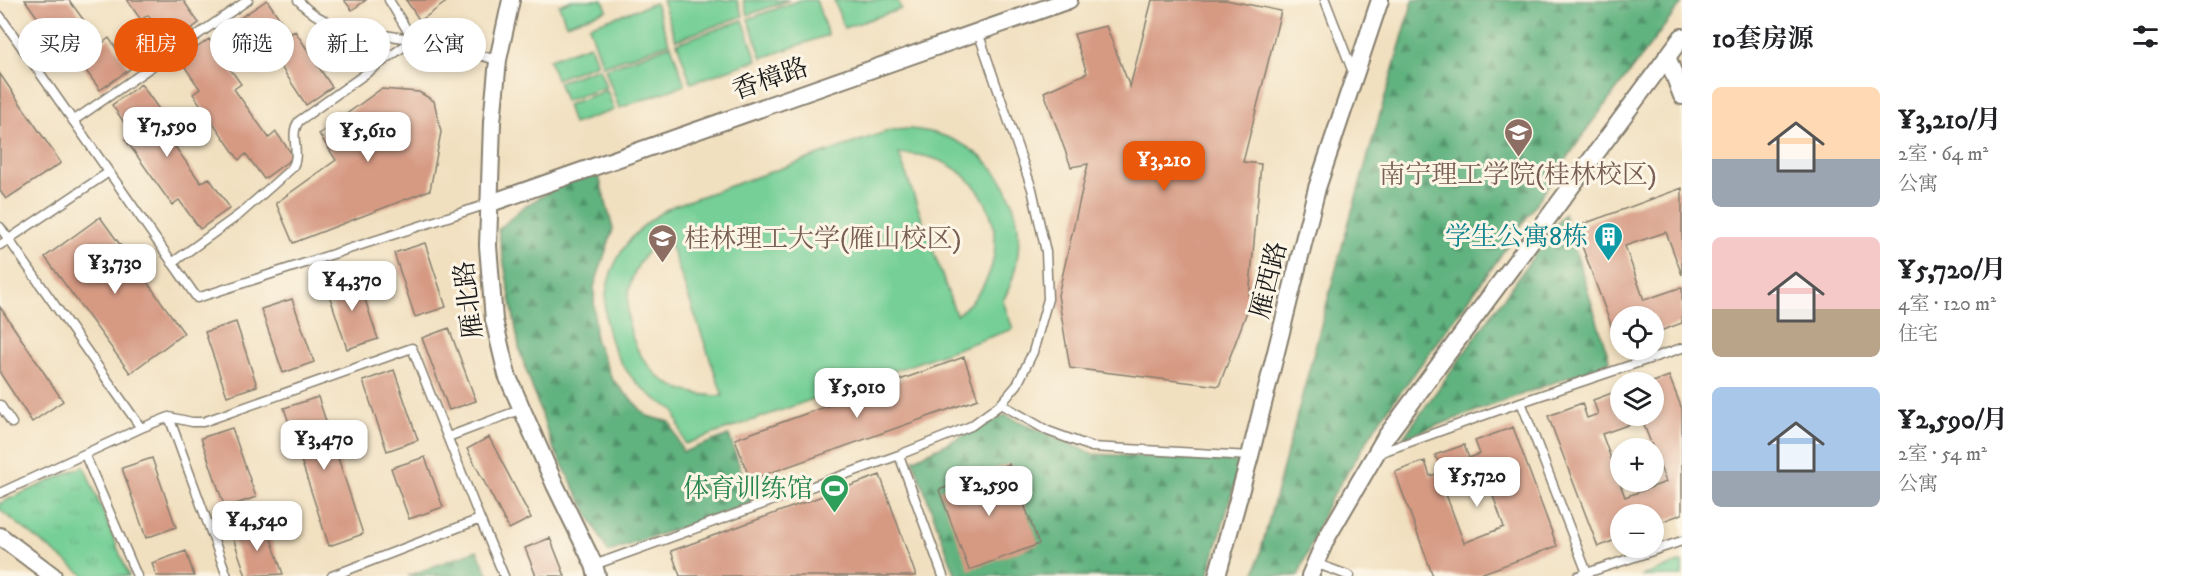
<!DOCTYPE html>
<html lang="zh">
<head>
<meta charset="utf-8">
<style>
  body { margin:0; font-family:"IM FELL DW Pica","Noto Serif SC",serif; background:#f6f6f6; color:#202124; height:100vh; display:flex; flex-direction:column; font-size:22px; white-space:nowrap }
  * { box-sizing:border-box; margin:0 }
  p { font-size:20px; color:#757577 }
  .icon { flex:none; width:33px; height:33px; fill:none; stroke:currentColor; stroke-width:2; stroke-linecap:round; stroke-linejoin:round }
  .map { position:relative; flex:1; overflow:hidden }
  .sheet { display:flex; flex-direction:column; background:#fff; width:510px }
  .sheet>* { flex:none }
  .banner { position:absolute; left:18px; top:18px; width:570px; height:54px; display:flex; gap:12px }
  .fabs { position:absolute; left:1610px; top:306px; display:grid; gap:12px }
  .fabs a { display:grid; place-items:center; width:54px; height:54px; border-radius:50%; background:#fff; box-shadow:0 3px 9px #0003; font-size:30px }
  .price { position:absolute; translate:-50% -51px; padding:0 14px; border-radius:12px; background:#fff; color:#222; font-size:20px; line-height:39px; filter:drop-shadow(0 2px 3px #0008) }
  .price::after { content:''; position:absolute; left:50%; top:36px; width:18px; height:14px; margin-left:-9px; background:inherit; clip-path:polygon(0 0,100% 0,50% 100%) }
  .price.active { background:#ea580c; color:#fff }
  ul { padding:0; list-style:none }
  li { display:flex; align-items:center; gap:18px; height:150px; padding:0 30px }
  li span { display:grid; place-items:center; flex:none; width:168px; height:120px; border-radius:9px; color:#555 }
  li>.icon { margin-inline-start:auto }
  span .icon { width:72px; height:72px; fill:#fffc; stroke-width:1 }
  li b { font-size:26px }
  h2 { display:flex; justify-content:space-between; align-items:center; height:72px; padding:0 30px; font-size:26px }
  .chip { padding:0 21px; border-radius:27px; background:#fff; box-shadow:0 3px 9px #0003; font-size:21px; line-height:54px }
  .chip.active { background:#ea580c; color:#fff }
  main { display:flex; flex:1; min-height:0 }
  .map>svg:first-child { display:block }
  .grass { fill:url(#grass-tufts); stroke:#487659; stroke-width:1.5 }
  .forest { fill:url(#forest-firs); stroke:#3e674e; stroke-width:1.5 }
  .pitch { fill:#75cf96; stroke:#487659; stroke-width:1.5; fill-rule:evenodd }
  .building { fill:#d69a83; fill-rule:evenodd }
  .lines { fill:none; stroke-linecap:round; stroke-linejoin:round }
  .service-casing { stroke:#867e6e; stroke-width:11 }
  .minor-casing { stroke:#867e6e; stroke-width:20 }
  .service { stroke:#fff; stroke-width:8 }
  .minor { stroke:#fff; stroke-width:16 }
  .labels { text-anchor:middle; stroke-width:6; stroke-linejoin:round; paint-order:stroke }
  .street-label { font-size:26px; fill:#1c1c1c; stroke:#fcf5e5 }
  .education-label { font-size:26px; fill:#785e54; stroke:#fcf5e5 }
  .culture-label { font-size:26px; fill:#0d838f; stroke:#fcf5e5; text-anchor:end }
  .leisure-label { font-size:26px; fill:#27864d; stroke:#fcf5e5; text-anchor:end }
</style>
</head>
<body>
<main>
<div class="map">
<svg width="1682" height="576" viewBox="0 0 1682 576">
  <defs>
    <pattern id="grass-tufts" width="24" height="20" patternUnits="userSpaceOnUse" patternTransform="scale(1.5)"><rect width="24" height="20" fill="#75cf96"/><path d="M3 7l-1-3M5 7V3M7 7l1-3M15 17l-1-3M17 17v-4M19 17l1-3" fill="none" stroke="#65b181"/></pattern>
    <pattern id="forest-firs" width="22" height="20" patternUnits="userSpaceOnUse" patternTransform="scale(1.5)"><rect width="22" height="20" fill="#60b27f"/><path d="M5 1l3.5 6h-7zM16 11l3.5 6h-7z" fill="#4e9067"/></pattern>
  </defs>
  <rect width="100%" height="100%" fill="#fcf5e5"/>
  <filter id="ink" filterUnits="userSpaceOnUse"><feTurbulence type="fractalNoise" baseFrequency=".0167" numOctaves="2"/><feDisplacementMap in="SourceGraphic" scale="12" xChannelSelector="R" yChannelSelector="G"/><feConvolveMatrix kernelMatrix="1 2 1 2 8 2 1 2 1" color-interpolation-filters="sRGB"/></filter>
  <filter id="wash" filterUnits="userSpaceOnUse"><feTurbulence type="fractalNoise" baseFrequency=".008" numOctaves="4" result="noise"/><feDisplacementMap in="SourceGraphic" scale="24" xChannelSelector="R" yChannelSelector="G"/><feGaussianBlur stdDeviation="1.35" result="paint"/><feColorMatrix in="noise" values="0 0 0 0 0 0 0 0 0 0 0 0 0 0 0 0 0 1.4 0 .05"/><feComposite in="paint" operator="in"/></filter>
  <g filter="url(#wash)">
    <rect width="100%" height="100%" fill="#f1e0c0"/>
    <!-- grass -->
    <path class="grass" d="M84 466 129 576H85L0 510V503Z
      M1682 562V576H1641Z"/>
    <!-- forest -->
    <path class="forest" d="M1413 0H1682V3L1590 125 1494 265 1380 420 1327 505 1298 576H1254L1344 239Z
      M598 173 613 229 594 287 595 339 612 379 647 416 670 422 683 452 729 435 752 503 608 552 552 445 520 352 498 230 522 208 560 185Z
      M1564 214 1610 362 1403 438Z
      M1005 415 1093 454 1241 462 1208 576H956L913 460Z
      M477 550 489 576H408Z"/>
    <!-- pitch -->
    <path class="pitch" d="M572 0H603L607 10 566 24 559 5Z
      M662 0H737L743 16 676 40Z
      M743 0H789L748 15Z
      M800 0H816L828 35 762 58 748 19Z
      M834 0H898L901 9 844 28Z
      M655 3 669 43 603 66 589 26Z
      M743 20 757 60 691 83 677 43Z
      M590 45 597 64 556 79 549 59Z
      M671 45 685 85 619 108 605 69Z
      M599 68 606 87 565 101 558 82Z
      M607 90 614 110 573 124 567 105Z
      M909 129C999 135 1045 221 1003 301L1013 329 685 444 674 410C583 363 582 253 673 206L891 130ZM899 154C990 150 1031 261 956 315ZM667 235 723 396C703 396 684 393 666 382 615 347 614 268 667 235Z"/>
    <g id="blocks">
      <!-- building -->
      <path class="building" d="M25 0H69L101 44 109 38 130 69 100 90 79 61 72 66Z
        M127 0H183L199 23 169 45 148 15 141 20Z
        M267 0 290 34 295 31 332 87 306 105 276 59 267 65 237 20Z
        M344 0H366L352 10Z
        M406 0H449L420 21Z
        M1152 0H1226L1281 11 1243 162 1261 164 1248 309 1219 386 1070 368 1058 295 1088 164 1071 167 1044 92 1087 73 1074 34 1106 26 1130 87Z
        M209 39 241 84 234 89 269 138 276 132 294 157 264 179 246 154 239 160 193 94 200 89 180 60Z
        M0 74 61 163 6 199 0 191Z
        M141 84 173 129 166 134 201 183 209 178 230 208 200 229 179 200 172 205 125 139 132 134 112 105Z
        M381 89 419 92 434 101 441 132 430 190 293 243 276 203 336 160 319 134Z
        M1682 188V275L1666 232 1625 246 1644 300 1682 287V323L1660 331 1653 314 1647 316H1620V343L1618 344 1575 227Z
        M100 217 184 333 130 373 45 257Z
        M425 243 446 307 415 317 394 253Z
        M357 275 378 339 347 349 326 285Z
        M292 299 314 362 283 373 261 309Z
        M0 307 63 401 32 422 0 373Z
        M236 322 257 386 227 396 205 332Z
        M449 328 476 401 449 410 422 338Z
        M964 357 978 399 750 480 735 439Z
        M394 370 418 440 387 451 363 381Z
        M1669 376 1682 409V514L1653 525V514H1620V538L1598 547 1548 416 1582 403 1587 418 1598 414 1593 400 1620 390V416H1653V382ZM1642 420 1666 482 1625 497 1602 434Z
        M318 397 363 534 329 546 284 408Z
        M1513 427 1557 546 1475 576H1433L1395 472 1425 461 1430 476 1442 472 1435 455 1464 445 1469 458 1480 454 1475 441ZM1485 473 1504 527 1464 543 1444 489Z
        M232 428 256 497 225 508 201 438Z
        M489 437 531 518 509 529 467 449Z
        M425 457 443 507 409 519 391 468Z
        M152 458 176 527 146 538 122 468Z
        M1009 464 1039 544 969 570 939 490Z
        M880 475 916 576H680L671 551Z
        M266 524 283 574 246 576 232 535Z
        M550 538 565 576H536L525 548Z
        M186 551 194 576H156L152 563Z"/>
    </g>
  </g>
  <g filter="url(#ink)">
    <use href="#blocks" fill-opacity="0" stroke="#867e6e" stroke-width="1.5"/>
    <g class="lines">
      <defs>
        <path id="service" d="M298 0C327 34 373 31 413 40 441 45 470 53 498 60
          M1325 0 1354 75
          M0 16 197 298 488 204
          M73 121 248 0
          M0 227 141 428
          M0 245 109 172
          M172 263 240 214 292 168C302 153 288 135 299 121L413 40 389 0
          M1521 402 1587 573
          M1001 404 1048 431 1092 447 1250 456
          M0 405 12 423
          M169 417 192 422H203L412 348 480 519
          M448 437 522 409
          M1379 453 1521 402 1682 348
          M85 455 137 576
          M899 455 971 426 1001 404 1017 385 1033 352 1048 299 1046 252 1032 189 978 32
          M0 493 141 428 169 417 227 576
          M1315 563 1350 576
          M594 565 899 455 943 576
          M332 576 480 519 504 576
          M1578 576 1682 541"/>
        <path id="minor" d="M511 0 498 60 492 122 488 246 494 320 507 375 555 485 594 565 597 576
          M1667 56 1682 96
          M488 204 1069 0
          M0 536 53 576
          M1217 576 1250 456 1317 188 1380 0
          M1310 576 1326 539 1385 438 1682 37"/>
      </defs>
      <!-- service casing -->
      <use href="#service" class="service-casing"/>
      <!-- minor casing -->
      <use href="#minor" class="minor-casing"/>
      <!-- service -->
      <use href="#service" class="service"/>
      <!-- minor -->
      <use href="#minor" class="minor"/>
    </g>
  </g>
  <!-- icons -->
  <defs>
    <symbol id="university-pin" viewBox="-11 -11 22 30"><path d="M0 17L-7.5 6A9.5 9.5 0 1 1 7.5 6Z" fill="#8d6e63" stroke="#fcf5e5"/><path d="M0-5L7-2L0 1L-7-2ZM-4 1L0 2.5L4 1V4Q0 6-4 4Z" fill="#fff"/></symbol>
    <symbol id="building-pin" viewBox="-11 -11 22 30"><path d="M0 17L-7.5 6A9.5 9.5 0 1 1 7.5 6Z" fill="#0f9aa8" stroke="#fcf5e5"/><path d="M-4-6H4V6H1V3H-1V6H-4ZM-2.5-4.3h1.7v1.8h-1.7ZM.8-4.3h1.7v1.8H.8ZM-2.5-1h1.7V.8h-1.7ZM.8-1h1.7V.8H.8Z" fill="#fff"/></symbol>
    <symbol id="stadium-pin" viewBox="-11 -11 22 30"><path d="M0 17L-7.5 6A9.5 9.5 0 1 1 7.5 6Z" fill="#2e9e5b" stroke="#fcf5e5"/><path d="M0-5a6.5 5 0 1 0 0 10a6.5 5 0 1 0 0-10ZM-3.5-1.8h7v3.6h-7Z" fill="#fff"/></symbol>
  </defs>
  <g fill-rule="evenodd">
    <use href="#university-pin" x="1502" y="116" width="33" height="45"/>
    <use href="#building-pin" x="1592" y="220" width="33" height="45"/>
    <use href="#university-pin" x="646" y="222" width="33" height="45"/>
    <use href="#stadium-pin" x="818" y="472" width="33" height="45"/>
  </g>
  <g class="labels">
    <!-- street labels -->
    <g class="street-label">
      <text transform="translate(770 78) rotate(-19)" y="9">香樟路</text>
      <text transform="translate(1268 280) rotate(-76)" y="9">雁西路</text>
      <text transform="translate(468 300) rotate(-97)" y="9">雁北路</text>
    </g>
    <!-- education labels -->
    <g class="education-label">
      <text x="1518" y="183">南宁理工学院(桂林校区)</text>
      <text x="684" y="247" text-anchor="start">桂林理工大学(雁山校区)</text>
    </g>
    <!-- culture labels -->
    <g class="culture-label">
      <text x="1588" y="245">学生公寓8栋</text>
    </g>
    <!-- leisure labels -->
    <g class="leisure-label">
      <text x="813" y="497">体育训练馆</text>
    </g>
  </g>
</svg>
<div class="fabs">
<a><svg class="icon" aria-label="locate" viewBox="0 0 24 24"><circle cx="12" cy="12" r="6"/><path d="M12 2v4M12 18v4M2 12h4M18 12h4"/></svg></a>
<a><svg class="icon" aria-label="layers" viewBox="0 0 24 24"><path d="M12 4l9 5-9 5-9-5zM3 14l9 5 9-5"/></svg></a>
<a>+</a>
<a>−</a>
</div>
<b class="price" style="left:167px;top:158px">¥7,590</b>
<b class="price" style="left:368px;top:163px">¥5,610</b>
<b class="price active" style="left:1164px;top:192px">¥3,210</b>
<b class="price" style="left:115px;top:295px">¥3,730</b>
<b class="price" style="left:352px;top:312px">¥4,370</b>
<b class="price" style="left:857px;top:419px">¥5,010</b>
<b class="price" style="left:324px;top:471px">¥3,470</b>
<b class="price" style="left:1477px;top:508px">¥5,720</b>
<b class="price" style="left:989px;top:517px">¥2,590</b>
<b class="price" style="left:257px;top:552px">¥4,540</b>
<div class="banner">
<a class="chip">买房</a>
<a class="chip active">租房</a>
<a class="chip">筛选</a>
<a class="chip">新上</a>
<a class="chip">公寓</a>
</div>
</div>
<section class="sheet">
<h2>10套房源<svg class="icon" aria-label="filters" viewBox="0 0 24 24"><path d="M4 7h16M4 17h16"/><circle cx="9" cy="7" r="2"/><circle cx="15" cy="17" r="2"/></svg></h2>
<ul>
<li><span style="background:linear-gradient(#ffd9b3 60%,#9aa5b1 0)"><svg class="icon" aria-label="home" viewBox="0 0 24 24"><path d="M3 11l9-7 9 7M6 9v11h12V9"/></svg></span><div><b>¥3,210/月</b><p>2室 · 64 m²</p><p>公寓</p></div></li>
<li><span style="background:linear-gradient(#f6c9c9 60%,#b9a48a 0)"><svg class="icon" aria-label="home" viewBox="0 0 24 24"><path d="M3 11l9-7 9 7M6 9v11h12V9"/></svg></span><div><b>¥5,720/月</b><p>4室 · 120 m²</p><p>住宅</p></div></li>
<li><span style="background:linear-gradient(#a9c7e8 70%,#9aa5b1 0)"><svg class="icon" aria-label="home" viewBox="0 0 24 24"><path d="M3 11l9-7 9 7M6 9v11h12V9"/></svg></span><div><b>¥2,590/月</b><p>2室 · 54 m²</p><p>公寓</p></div></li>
</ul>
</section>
</main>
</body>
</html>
